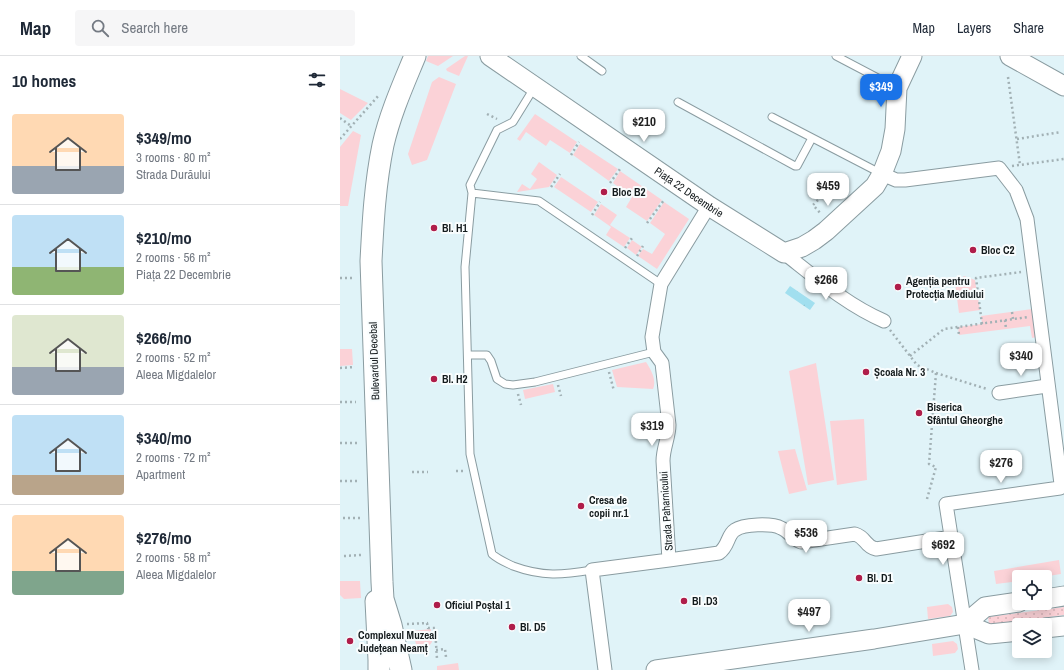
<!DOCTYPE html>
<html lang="en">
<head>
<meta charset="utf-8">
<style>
  body { margin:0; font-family:"Archivo Narrow",sans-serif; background:#f6f6f7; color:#1f2937; height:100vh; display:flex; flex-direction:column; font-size:15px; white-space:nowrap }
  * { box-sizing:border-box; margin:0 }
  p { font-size:13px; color:#747a83 }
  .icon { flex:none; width:22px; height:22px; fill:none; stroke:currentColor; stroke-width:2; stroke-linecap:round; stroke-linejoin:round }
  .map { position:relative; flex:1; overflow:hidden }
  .panel { display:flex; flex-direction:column; background:#fff; width:340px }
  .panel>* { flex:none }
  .fabs { position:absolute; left:672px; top:514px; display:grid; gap:8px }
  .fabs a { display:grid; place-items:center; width:40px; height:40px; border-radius:4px; background:#fff; box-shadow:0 2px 10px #0003; font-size:20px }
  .price { position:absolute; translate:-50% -34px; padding:0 9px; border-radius:8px; background:#fff; color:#222; font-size:13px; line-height:26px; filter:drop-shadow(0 1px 2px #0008) }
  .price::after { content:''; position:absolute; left:50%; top:24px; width:12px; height:9px; margin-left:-6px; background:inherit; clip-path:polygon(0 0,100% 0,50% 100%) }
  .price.current { background:#1a73e8; color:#fff }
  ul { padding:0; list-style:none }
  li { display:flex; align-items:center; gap:12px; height:100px; padding:0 12px }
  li+li { border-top:1px solid #e0e1e3 }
  li span { display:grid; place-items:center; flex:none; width:112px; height:80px; border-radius:4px; color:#555 }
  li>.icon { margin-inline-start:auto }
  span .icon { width:48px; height:48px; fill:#fffc; stroke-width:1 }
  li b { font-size:17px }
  h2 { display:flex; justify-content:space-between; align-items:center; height:48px; padding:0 12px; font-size:17px }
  header { display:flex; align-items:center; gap:24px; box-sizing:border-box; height:56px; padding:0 20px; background:#fff; border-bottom:1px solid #e0e1e3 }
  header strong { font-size:19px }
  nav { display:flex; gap:22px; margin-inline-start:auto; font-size:14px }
  .search { width:280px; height:36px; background:#f6f6f7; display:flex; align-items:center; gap:10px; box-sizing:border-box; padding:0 14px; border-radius:4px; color:#747a83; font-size:15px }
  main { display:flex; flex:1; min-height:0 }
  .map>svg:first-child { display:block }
  .green { fill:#fbd2d7 }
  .garden { fill:url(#garden-dots) }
  .water { fill:url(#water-ripples) }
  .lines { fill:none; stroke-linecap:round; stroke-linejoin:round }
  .lane-casing { stroke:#8a9ca1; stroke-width:9 }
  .street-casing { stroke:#8a9ca1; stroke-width:15 }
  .secondary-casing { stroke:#8a9ca1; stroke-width:21 }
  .primary-casing { stroke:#8a9ca1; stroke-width:23 }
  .path { stroke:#a2b1b5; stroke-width:2.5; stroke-dasharray:2 3; stroke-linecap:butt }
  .lane { stroke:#fff; stroke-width:7 }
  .street { stroke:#fff; stroke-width:13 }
  .secondary { stroke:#fff; stroke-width:19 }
  .primary { stroke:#fff; stroke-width:21 }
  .poi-dot { fill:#af1d4a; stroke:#f9fdfe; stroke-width:1.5 }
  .labels { text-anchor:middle; stroke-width:4; stroke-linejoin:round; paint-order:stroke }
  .poi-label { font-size:11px; font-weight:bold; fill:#141b1d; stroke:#f9fdfe; text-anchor:start }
  .street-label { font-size:11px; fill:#141b1d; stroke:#f9fdfe }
</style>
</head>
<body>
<header>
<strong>Map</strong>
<div class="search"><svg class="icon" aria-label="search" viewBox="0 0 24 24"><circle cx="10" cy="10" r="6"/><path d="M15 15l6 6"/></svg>Search here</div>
<nav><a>Map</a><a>Layers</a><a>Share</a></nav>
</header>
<main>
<section class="panel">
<h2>10 homes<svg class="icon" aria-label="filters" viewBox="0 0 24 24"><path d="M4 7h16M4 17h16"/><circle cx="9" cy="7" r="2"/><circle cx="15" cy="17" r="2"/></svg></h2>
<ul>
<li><span style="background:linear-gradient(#ffd9b3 65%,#9aa5b1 0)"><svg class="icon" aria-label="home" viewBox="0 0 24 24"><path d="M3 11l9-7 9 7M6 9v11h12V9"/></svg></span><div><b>$349/mo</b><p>3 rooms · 80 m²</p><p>Strada Durăului</p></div></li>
<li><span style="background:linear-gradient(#bfe0f5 65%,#8fb573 0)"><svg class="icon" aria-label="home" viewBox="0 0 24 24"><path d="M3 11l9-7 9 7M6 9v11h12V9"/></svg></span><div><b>$210/mo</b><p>2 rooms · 56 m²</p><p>Piața 22 Decembrie</p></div></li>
<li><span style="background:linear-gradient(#dfe7d0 65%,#9aa5b1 0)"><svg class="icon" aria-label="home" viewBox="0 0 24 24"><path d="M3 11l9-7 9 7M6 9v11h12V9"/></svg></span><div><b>$266/mo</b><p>2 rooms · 52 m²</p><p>Aleea Migdalelor</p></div></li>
<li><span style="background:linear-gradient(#bfe0f5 75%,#b9a48a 0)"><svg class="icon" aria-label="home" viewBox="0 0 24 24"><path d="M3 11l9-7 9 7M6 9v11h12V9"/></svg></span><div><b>$340/mo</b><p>2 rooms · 72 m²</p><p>Apartment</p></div></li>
<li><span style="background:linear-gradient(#ffd9b3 70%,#7fa58c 0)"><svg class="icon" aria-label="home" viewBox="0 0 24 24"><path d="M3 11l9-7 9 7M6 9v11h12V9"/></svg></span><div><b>$276/mo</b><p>2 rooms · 58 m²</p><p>Aleea Migdalelor</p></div></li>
</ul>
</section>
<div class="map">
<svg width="724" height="614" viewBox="0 0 724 614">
  <defs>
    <pattern id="garden-dots" width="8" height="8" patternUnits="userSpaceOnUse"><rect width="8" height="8" fill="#fbd2d7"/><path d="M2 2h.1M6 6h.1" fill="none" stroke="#d6b4b8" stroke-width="1.8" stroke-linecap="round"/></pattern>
    <pattern id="water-ripples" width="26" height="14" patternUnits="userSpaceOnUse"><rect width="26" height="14" fill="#a1dfef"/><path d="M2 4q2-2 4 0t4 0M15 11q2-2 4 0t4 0" fill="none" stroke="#8abfcc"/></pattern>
  </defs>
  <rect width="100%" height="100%" fill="#e0f3f8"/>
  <!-- green -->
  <path class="green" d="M88 0H113L98 10 86 5Z
    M125 0H128L119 20 107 15 106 13Z
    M99 21 116 28 87 104 72 109 68 98 92 26Z
    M0 33 28 47 11 64 0 57Z
    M195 58 237 86 230 97 210 84 206 90 186 76 180 85 177 83Z
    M13 75 21 79 8 150H0V91Z
    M240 88 278 113 269 125 233 99Z
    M199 106 217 119 209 131 177 136 182 128 190 133 197 123 191 118Z
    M280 115 322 144 307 165 286 151 292 141 273 127Z
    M221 121 258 146 251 156 214 131Z
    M324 146 349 163 317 213 298 200 303 193 312 198 325 178 310 167Z
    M261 148 277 159 270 169 290 182 284 191 266 179 271 171 254 159Z
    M292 184 302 191 296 199 287 192Z
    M624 220 635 224 640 254 619 257 615 227Z
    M692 253 697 281 692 282 690 270 619 279 618 271 642 268 641 260Z
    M0 293H12L13 309 0 310Z
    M306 306C311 314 317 324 313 333L277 331 272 314Z
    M476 307 494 424 468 429 449 315Z
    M213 328 215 336 185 343 183 334Z
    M524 363 527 424 497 429 490 365Z
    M455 393 467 434 449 438 438 395Z
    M719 504 721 518 702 521H679V525L656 528 654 515Z
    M0 525H20L21 542 4 543 0 539Z
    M608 548 612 551 613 556 610 560 588 563 587 551Z
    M91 573 92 586 83 598 79 597 72 575Z
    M613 585 617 588 618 593 615 597 593 600 592 588Z
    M118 607 119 614H97V610Z"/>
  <!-- garden -->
  <path class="garden" d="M724 551V559L649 569 648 561Z"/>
  <!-- water -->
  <path class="water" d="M450 230 475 247 470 254 445 237Z"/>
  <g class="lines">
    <defs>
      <path id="lane" d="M241 0 262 15
        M496 0 557 32
        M194 32 173 66 157 74 130 129 132 137 199 145 321 228
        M338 46 455 110H457L472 82
        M432 61 542 118
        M132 137 125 211 130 398 152 498C159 504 165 506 173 510 203 521 222 519 252 514
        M128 299H147L151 305 157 323 165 328 173 329 195 326 314 296"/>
      <path id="street" d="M542 118 556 124H565L659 112 676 134 687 163 721 428 720 432 606 448 632 614
        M444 197C476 222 507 249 544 265
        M659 337 707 330
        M329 504 379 497C389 490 387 479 395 474 403 468 432 467 441 472 449 475 452 483 461 486L515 478C527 482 524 490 536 493L612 481
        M265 614 252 514 329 504 323 405C323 392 329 381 329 369L322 307 314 296 312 281 321 228 369 150"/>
      <g id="secondary">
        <path id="s1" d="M150 0 369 150 444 197 462 191 474 184 486 175 535 130 542 118 551 95 555 73 557 32 572 0"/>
        <path d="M670 0 724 30"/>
        <path d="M705 543 724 540"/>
        <path d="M625 568 645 551 679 546"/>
        <path d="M625 568 649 578 679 575"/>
        <path d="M705 572 724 570"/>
        <path d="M316 614 534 583 625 568"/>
      </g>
      <path id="primary" d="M36 545 39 604V614
        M61 614 51 569 43 543 42 526 31 205C33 166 35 128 43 89 50 58 63 29 75 0"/>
    </defs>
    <!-- lane casing -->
    <use href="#lane" class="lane-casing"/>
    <!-- street casing -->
    <use href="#street" class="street-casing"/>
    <!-- secondary casing -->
    <use href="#secondary" class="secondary-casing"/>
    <!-- primary casing -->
    <use href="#primary" class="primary-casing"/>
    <!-- path -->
    <path class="path" d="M668 21 680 109
      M147 58 157 63
      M0 62 11 70
      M0 83 39 39
      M677 83 721 76
      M231 99 239 86
      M672 110 724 103
      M270 127 280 113
      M211 131 220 118
      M478 144 473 149 481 158
      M252 159 260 146
      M307 167 324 144
      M285 192 292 182
      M297 200 303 190
      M0 222H12
      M672 256 673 263
      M665 264 666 273
      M642 268 636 222 681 216
      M618 271 619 279
      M550 274 577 309 596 317 589 408 596 411 587 443
      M570 300 604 273 688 261
      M0 312 15 311
      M269 316 274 335
      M596 317 647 333
      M218 329 221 340
      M178 338 181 349
      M0 346H16
      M0 387H18
      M116 415H125
      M72 416H88
      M0 425H19
      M3 462H20
      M4 500 21 499
      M67 568 87 567 88 572H95L97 603
      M96 594 105 593 106 601"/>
    <!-- lane -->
    <use href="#lane" class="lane"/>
    <!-- street -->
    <use href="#street" class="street"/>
    <!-- secondary -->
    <use href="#secondary" class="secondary"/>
    <!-- primary -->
    <use href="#primary" class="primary"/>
  </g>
  <!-- markers -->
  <g class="poi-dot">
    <circle cx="264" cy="136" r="4"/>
    <circle cx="94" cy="172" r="4"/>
    <circle cx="633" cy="194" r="4"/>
    <circle cx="558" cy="231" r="4"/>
    <circle cx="526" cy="316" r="4"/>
    <circle cx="94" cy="323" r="4"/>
    <circle cx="579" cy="357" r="4"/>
    <circle cx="241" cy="450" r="4"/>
    <circle cx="519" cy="522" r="4"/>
    <circle cx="344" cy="545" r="4"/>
    <circle cx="97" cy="549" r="4"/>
    <circle cx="172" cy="571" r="4"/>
    <circle cx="10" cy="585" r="4"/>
  </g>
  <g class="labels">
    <!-- poi labels -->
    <g class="poi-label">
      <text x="272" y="140">Bloc B2</text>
      <text x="102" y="176">Bl. H1</text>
      <text x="641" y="198">Bloc C2</text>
      <text x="566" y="229">Agenția pentru<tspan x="566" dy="13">Protecția Mediului</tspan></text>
      <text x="534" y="320">Școala Nr. 3</text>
      <text x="102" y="327">Bl. H2</text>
      <text x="587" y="355">Biserica<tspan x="587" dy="13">Sfântul Gheorghe</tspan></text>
      <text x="249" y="448">Cresa de<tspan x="249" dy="13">copii nr.1</tspan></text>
      <text x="527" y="526">Bl. D1</text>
      <text x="352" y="549">Bl .D3</text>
      <text x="105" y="553">Oficiul Poștal 1</text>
      <text x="180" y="575">Bl. D5</text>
      <text x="18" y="583">Complexul Muzeal<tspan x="18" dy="13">Județean Neamț</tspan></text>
    </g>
    <!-- street labels -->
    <g class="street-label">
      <text dy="4" stroke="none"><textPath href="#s1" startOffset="241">Piața 22 Decembrie</textPath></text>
      <text transform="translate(34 305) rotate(-92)" y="4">Bulevardul Decebal</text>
      <text transform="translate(326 455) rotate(-94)" y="4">Strada Paharnicului</text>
    </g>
  </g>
</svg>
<div class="fabs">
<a><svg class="icon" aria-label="locate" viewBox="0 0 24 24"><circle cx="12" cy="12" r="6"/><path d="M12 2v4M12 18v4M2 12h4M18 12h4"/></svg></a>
<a><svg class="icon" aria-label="layers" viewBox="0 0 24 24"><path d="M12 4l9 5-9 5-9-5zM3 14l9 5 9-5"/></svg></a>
</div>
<b class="price current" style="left:541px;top:52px">$349</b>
<b class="price" style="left:304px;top:87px">$210</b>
<b class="price" style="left:488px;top:151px">$459</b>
<b class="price" style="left:486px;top:245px">$266</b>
<b class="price" style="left:681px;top:321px">$340</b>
<b class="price" style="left:312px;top:391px">$319</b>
<b class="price" style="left:661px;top:428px">$276</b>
<b class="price" style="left:466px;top:498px">$536</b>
<b class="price" style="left:603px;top:510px">$692</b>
<b class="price" style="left:469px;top:577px">$497</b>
</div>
</main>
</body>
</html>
